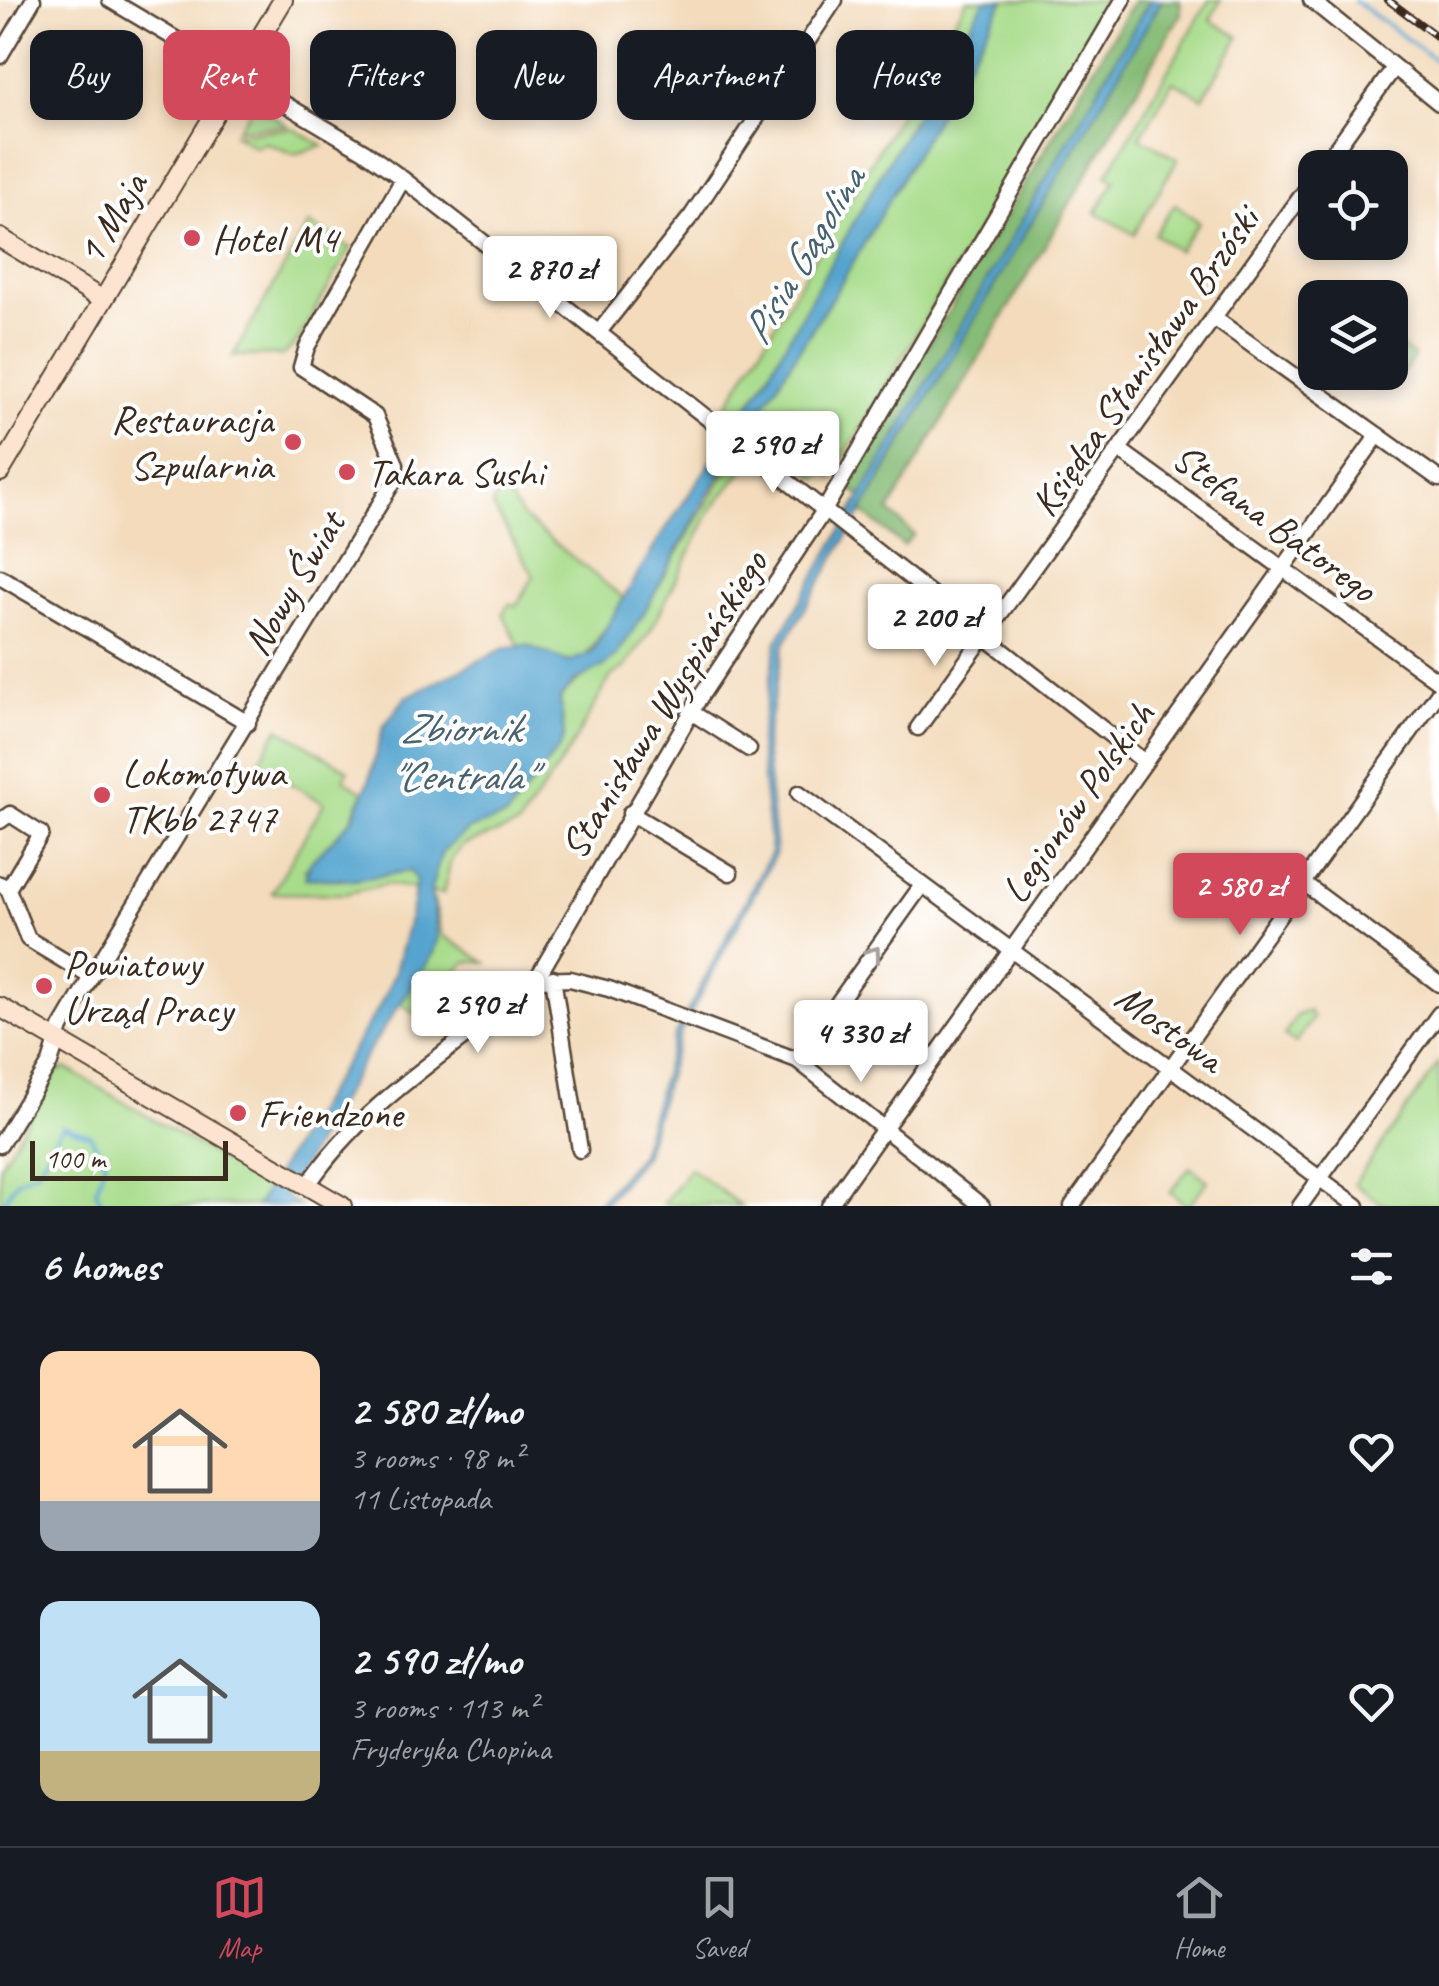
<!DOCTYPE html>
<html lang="en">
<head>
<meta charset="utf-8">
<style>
  body { margin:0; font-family:Caveat,sans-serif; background:#242831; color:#f1f3f6; height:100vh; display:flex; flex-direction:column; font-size:38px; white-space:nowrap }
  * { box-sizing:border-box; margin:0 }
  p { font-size:32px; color:#9ea1a6 }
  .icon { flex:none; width:55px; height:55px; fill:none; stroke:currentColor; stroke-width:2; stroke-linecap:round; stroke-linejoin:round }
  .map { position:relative; height:1206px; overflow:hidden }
  .sheet { display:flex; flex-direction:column; background:#171b24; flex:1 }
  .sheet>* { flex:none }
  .banner { position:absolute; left:30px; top:30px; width:1380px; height:90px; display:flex; gap:20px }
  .tools { position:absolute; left:1298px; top:150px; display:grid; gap:20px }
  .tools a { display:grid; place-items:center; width:110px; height:110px; border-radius:20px; background:#171b24; box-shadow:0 5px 15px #0003; font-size:50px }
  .scale { position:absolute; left:30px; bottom:25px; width:198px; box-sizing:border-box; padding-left:10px; border:5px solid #3b2a1e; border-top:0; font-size:28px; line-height:35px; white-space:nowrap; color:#3b2a1e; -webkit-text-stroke:8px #fff; paint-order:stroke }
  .price { position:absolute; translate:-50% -85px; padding:0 22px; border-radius:10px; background:#fff; color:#222; font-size:32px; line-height:65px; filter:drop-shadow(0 2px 5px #0008) }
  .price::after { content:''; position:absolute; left:50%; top:60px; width:30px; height:22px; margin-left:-15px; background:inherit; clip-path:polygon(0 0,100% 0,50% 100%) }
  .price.active { background:#d1495b; color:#fff }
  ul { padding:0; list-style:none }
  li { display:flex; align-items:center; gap:30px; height:250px; padding:0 40px }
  li span { display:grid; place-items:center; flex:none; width:280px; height:200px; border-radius:20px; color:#555 }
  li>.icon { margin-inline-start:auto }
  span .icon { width:120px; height:120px; fill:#fffc; stroke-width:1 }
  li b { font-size:42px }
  h2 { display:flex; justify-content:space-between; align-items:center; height:120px; padding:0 40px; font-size:42px }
  .chip { padding:0 35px; border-radius:20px; background:#171b24; box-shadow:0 5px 15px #0003; font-size:35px; line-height:90px }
  .chip.active { background:#d1495b; color:#fff }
  .tab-bar { display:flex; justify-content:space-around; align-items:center; height:140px; border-top:2px solid #363941; background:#171b24; font-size:28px; color:#9ea1a6 }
  .tab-bar a { display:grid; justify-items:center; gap:5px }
  .tab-bar .active { color:#d1495b }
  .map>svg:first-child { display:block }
  .green { fill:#a8dc8b; stroke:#728354; stroke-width:2.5 }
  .forest { fill:#86bc77; stroke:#60734a; stroke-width:2.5 }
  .water { fill:#55a4cf; stroke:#486776; stroke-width:2.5 }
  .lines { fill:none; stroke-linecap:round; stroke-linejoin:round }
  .stream { stroke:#55a4cf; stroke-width:4 }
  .street-casing { stroke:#574536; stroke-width:19 }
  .secondary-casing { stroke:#574536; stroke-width:22 }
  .street { stroke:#fff; stroke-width:14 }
  .secondary { stroke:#fde4d0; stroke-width:18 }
  .rail-casing { stroke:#3b2a1e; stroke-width:8 }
  .rail { stroke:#fff; stroke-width:4; stroke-dasharray:11; stroke-linecap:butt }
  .oneway { stroke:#a79f9a }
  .poi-dot { fill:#d1495b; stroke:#fff; stroke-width:4 }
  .labels { text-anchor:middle; stroke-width:8; stroke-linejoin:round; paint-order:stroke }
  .street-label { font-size:40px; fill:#3b2a1e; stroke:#fff }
  .poi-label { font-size:40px; fill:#3b2a1e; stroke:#fff; text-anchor:start }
  .water-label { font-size:42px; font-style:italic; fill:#47616e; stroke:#fff }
</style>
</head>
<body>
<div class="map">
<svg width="1439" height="1206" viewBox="0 0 1439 1206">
  <rect width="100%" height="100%" fill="#fff"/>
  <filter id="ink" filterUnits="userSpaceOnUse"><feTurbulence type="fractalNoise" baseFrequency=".01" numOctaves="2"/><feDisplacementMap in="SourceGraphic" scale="20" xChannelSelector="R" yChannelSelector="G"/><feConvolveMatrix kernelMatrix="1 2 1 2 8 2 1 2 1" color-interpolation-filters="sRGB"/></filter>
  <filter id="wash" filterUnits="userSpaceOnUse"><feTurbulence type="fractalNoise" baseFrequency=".0048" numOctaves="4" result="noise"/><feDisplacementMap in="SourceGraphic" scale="40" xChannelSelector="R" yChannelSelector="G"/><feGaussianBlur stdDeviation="2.25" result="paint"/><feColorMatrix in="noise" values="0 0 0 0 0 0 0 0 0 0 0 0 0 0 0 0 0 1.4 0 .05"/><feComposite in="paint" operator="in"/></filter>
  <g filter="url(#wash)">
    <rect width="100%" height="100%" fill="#f3dbbc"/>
    <!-- green -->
    <path class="green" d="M967 0H1113L832 477 825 472 817 478 725 409Z
      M1209 0H1221L1210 20 1239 37 1203 98 1173 81 1140 137 1178 159 1134 234 1096 212 1115 180 1107 175Z
      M255 105 287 125 237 129Z
      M293 128 323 146 294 154 264 142 256 147 234 134Z
      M1175 204 1199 222 1178 251 1154 234Z
      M309 224 351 248 295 345 282 355 233 356Z
      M1390 339 1414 357 1402 374 1390 365Z
      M733 460 745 468 711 510 652 628 626 666 611 676 570 749 518 826 463 845 451 860 443 894 387 884 344 894 272 893 324 803 257 764 279 728 348 770 344 780 364 792 347 827 304 870 354 880 410 871 469 829 496 818 512 807 560 747 564 734 560 698C576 678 598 672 617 655Z
      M503 488 522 517 626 600 584 658 569 662 519 646 503 613 510 603 516 606 534 576 492 505Z
      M434 900 442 935 485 962H466L457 971 462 981 487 1003 448 1034 401 1004 438 937Z
      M1309 1011 1313 1018 1296 1043 1284 1036 1297 1015Z
      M1439 1063V1206H1385L1354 1184Z
      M66 1068 300 1206H0V1165L56 1071Z
      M1190 1167 1208 1181 1188 1206 1170 1192Z
      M690 1168 741 1206 663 1204Z"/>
    <!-- forest -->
    <path class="forest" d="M1134 0H1180L1181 14 889 511 914 535 904 546 857 508 862 497 845 485Z"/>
    <!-- water -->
    <path class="water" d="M985 0H1004L843 280 706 498 644 613 617 655 603 667 575 681 560 698 564 735 560 747 506 817 469 829 442 852 431 889 438 937 432 956 366 1055 285 1197 296 1206H256L379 1007 394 975 413 904 416 880 410 871 354 880 305 878 310 863 353 818 369 781 383 727 406 697 503 649 526 645 569 662 591 653 659 539 763 384 886 165Z
      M1150 0H1162L784 644 765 745 776 853 680 1034 644 1156 603 1206H596L640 1154 674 1037 771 852 759 744 777 641Z"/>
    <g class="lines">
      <!-- stream -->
      <path class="stream" d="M1354 0 1439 63
        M1 1206 17 1180 38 1170 62 1126 90 1135 105 1162 96 1191 103 1206"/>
    </g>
  </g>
  <g filter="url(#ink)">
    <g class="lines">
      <defs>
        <path id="street" d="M110 0 364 151 403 179 1142 760
          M1311 0 1439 103
          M0 56 33 0
          M1322 168 1394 68
          M1214 318 1439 479
          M599 332 692 215 835 0
          M1121 451 1439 682
          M0 577 248 723
          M691 712 749 749
          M918 728 1315 177
          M799 793 1357 1206
          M630 813 730 873
          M0 821 10 814 41 834 8 889
          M0 884 8 889 28 939 91 977
          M1305 884 1439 984
          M553 978 580 1150
          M536 980 699 699 825 509 1123 0
          M797 1060 922 885
          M0 1145 50 1063 61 1028 91 977 395 479 396 464 375 416 301 367 307 347 403 179
          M308 1185C365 1099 459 1047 536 980L570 979 609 989 797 1060 982 1206
          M829 1206 1378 435
          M1072 1206 1439 692
          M1300 1206 1439 1014"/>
        <path id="secondary" d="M0 238 103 300
          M0 472 283 0
          M0 1007 342 1206"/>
      </defs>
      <!-- street casing -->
      <use href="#street" class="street-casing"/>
      <!-- secondary casing -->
      <use href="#secondary" class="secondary-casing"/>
      <!-- street -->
      <use href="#street" class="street"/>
      <!-- secondary -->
      <use href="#secondary" class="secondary"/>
      <defs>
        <path id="rail" d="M1388 0 1439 38"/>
      </defs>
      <!-- rail casing -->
      <use href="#rail" class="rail-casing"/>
      <!-- rail -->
      <use href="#rail" class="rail"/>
    </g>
    <!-- one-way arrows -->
    <defs><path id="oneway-chevron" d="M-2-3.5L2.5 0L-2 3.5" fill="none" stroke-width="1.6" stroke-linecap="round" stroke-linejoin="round" transform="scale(2.5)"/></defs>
    <use class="oneway" href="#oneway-chevron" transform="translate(874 953) rotate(-54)"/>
  </g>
  <!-- markers -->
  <g class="poi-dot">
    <circle cx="192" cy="238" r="10"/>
    <circle cx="293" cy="442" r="10"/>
    <circle cx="347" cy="472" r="10"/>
    <circle cx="102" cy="795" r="10"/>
    <circle cx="44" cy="986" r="10"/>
    <circle cx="238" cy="1113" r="10"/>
  </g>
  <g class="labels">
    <!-- street labels -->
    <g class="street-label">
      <text transform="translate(111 218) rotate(-59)" y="14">1 Maja</text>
      <text transform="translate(1144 361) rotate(-55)" y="14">Księdza Stanisława Brzóski</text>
      <text transform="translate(1275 522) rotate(36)" y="14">Stefana Batorego</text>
      <text transform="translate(293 583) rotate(-59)" y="14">Nowy Świat</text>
      <text transform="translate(663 704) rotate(-58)" y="14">Stanisława Wyspiańskiego</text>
      <text transform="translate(1077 802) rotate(-55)" y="14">Legionów Polskich</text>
      <text transform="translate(1170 1027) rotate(36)" y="14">Mostowa</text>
    </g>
    <!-- poi labels -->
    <g class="poi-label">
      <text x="212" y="252">Hotel M4</text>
      <text x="273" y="433" text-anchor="end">Restauracja<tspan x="273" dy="46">Szpularnia</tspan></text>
      <text x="367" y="486">Takara Sushi</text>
      <text x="122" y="786">Lokomotywa<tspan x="122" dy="46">TKbb 2747</tspan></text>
      <text x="64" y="977">Powiatowy<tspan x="64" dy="46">Urząd Pracy</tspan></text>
      <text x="258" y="1127">Friendzone</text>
    </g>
    <!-- water labels -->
    <g class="water-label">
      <text transform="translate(802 255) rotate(-59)" y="15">Pisia Gągolina</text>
      <text x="460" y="742">Zbiornik<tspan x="460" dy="48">"Centrala"</tspan></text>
    </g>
  </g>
</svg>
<div class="tools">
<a><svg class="icon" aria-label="locate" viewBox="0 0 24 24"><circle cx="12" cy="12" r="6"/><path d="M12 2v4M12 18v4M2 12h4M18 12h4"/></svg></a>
<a><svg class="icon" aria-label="layers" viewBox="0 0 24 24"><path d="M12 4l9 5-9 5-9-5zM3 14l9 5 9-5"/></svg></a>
</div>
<div class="scale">100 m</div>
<b class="price" style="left:550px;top:321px">2 870 zł</b>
<b class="price" style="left:773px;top:496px">2 590 zł</b>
<b class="price" style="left:935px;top:669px">2 200 zł</b>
<b class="price active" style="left:1240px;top:938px">2 580 zł</b>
<b class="price" style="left:478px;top:1056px">2 590 zł</b>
<b class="price" style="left:861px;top:1085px">4 330 zł</b>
<div class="banner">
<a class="chip">Buy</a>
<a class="chip active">Rent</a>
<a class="chip">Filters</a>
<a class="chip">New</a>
<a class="chip">Apartment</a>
<a class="chip">House</a>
</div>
</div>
<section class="sheet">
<h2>6 homes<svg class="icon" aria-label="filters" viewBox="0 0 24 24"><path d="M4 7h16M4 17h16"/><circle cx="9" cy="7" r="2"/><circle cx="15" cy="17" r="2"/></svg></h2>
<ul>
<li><span style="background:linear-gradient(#ffd9b3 75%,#9aa5b1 0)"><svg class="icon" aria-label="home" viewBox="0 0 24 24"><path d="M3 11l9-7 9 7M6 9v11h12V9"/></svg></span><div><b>2 580 zł/mo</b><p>3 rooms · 98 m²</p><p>11 Listopada</p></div><svg class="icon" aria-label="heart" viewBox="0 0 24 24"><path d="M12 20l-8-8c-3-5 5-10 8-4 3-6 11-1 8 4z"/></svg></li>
<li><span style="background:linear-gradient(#bfe0f5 75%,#c2b280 0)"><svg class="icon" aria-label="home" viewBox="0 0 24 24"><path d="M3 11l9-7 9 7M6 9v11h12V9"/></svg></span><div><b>2 590 zł/mo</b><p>3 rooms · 113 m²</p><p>Fryderyka Chopina</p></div><svg class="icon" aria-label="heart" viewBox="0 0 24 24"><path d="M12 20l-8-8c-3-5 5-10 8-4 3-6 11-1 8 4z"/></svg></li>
</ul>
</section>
<nav class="tab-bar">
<a class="active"><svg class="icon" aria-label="map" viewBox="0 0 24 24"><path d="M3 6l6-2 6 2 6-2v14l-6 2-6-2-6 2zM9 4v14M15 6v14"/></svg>Map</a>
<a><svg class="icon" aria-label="saved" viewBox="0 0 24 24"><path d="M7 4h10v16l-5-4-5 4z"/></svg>Saved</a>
<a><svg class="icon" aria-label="home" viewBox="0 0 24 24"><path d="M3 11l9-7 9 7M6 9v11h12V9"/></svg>Home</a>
</nav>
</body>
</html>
